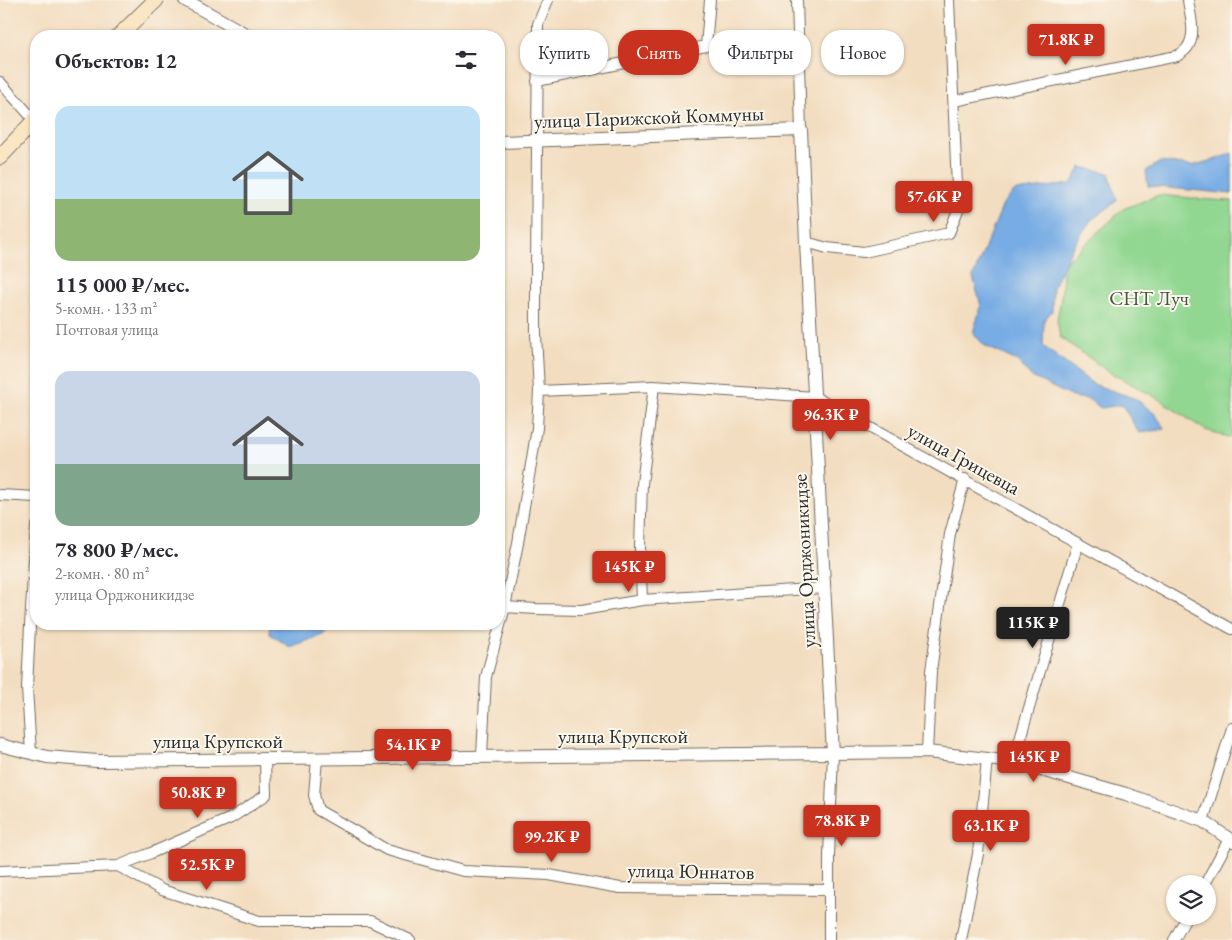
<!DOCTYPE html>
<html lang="ru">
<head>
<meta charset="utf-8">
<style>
  body { margin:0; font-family:"EB Garamond",serif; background:#f7f7f7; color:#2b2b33; height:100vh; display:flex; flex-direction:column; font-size:19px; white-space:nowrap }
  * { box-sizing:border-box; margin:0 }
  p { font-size:16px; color:#7c7c81 }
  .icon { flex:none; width:28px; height:28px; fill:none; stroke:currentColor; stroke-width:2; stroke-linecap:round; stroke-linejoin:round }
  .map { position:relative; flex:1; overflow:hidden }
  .details { position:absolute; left:30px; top:30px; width:475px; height:600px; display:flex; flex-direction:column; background:#fff; border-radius:20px; box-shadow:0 1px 4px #0004 }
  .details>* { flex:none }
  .banner { position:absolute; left:520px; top:30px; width:475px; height:45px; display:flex; gap:10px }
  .buttons { position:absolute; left:1166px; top:875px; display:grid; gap:10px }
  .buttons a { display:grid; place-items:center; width:50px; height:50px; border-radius:50%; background:#fff; box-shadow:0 1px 4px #0004; font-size:25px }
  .price { position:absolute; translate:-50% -42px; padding:0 11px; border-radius:5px; background:#c8321e; color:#fff; font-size:16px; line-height:32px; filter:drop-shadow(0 1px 2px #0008) }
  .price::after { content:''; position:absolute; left:50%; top:30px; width:15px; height:11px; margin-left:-8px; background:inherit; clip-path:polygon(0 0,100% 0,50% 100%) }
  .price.active { background:#222; color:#fff }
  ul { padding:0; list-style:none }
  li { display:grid; align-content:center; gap:10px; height:265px; padding:0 25px }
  li span { display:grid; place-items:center; height:155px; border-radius:15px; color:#555 }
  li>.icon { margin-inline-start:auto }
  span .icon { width:90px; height:90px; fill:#fffc; stroke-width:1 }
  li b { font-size:21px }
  h2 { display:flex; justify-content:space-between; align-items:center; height:60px; padding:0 25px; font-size:21px }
  .chip { padding:0 18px; border-radius:20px; background:#fff; box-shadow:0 1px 4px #0004; font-size:18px; line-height:45px }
  .chip.active { background:#c8321e; color:#fff }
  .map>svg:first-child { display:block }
  .green { fill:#91d791; stroke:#5e815e }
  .water { fill:#77ace4; stroke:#516c88 }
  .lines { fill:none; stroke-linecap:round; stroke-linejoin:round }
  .minor-casing { stroke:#71695f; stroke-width:12 }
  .tertiary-casing { stroke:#71695f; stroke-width:14 }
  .secondary-casing { stroke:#71695f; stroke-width:17 }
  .minor { stroke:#fff; stroke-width:10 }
  .tertiary { stroke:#fff; stroke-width:12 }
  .secondary { stroke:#fbe6c4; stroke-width:15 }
  .labels { text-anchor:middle; stroke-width:4; stroke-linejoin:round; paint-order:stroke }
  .street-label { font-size:20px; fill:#2b2b2b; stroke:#fbf7ec }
  .park-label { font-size:20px; fill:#445644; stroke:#fbf7ec }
</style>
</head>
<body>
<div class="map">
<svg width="1232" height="940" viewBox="0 0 1232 940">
  <rect width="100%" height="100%" fill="#fbf7ec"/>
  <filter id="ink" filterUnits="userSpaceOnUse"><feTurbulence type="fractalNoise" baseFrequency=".02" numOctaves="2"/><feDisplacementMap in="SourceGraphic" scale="10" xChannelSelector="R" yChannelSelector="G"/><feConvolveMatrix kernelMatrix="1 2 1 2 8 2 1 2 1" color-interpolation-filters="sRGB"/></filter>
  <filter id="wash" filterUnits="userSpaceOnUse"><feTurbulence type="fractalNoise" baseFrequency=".0096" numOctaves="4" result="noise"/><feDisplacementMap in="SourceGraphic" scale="20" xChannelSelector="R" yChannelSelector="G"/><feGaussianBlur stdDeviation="1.12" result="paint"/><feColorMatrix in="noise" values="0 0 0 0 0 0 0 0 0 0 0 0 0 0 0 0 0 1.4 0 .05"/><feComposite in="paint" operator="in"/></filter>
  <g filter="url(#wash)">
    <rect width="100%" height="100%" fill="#f3ddc0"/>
    <!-- green -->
    <path class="green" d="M1159 195 1212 200 1232 201V438L1205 430 1157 398 1109 372 1060 337 1057 320 1061 298 1064 264 1123 209Z"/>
    <!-- water -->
    <path class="water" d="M1232 153V194L1148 186 1146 171 1160 162 1191 166 1220 158Z
      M1081 167 1109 173 1117 200 1108 208 1091 220 1072 248 1053 287 1052 311 1044 320 1043 346 1093 384 1136 399 1155 414 1165 429 1139 433 1122 405 1101 408 1088 399 1072 397 1030 376 1019 362 985 346 973 333 981 306 973 277 1004 202 1015 191 1071 184Z
      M269 624H334L323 635 290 647 270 634Z"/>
  </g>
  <g filter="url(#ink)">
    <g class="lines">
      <defs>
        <path id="minor" d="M797 0 801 130
          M537 81 706 46 710 0
          M0 82 36 122
          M954 101 1177 56C1180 54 1185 51 1187 48 1197 35 1190 15 1188 0
          M806 242 827 248 864 252 949 233 958 210 949 0
          M654 386 642 484 640 548 642 600 824 588
          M539 391 654 386 815 397 1232 629
          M0 495 36 497
          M505 607 536 609 582 610 642 600
          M927 752 931 671 950 534 965 479
          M31 753 27 688 30 626 36 527
          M482 756 486 677 505 607 518 543 537 428 539 391 536 335V273L538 24 548 0
          M317 759 314 795 318 810 387 850 463 871 549 875 620 888 829 890
          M1013 762 1078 543
          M1203 821 1232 728
          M118 866 151 853 231 818 266 795 265 759
          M0 871 118 866 162 890 259 921H370L410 940
          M1205 884 1229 839
          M829 940V856L833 754
          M961 940 978 854 987 759
          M1174 940 1187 916"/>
        <path id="tertiary" d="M185 0 249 36
          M499 142 801 130 806 242 833 754
          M0 745 47 757 97 761 927 752 1013 762 1126 794 1203 821 1232 841"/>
        <path id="secondary" d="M119 36 156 0
          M0 157 36 119"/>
      </defs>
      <!-- minor casing -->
      <use href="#minor" class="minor-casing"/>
      <!-- tertiary casing -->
      <use href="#tertiary" class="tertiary-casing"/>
      <!-- secondary casing -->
      <use href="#secondary" class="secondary-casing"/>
      <!-- minor -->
      <use href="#minor" class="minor"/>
      <!-- tertiary -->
      <use href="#tertiary" class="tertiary"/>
      <!-- secondary -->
      <use href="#secondary" class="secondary"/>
    </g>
  </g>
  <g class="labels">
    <!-- street labels -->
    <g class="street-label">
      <text transform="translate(649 117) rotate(-2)" y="7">улица Парижской Коммуны</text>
      <text transform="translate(964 459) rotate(29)" y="7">улица Грицевца</text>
      <text transform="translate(804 561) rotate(-93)" y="7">улица Орджоникидзе</text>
      <text x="623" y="743">улица Крупской</text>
      <text x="218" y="748">улица Крупской</text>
      <text transform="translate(691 871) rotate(1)" y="7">улица Юннатов</text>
    </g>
    <!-- park labels -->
    <g class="park-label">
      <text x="1149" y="305">СНТ Луч</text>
    </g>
  </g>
</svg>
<div class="buttons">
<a><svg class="icon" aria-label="layers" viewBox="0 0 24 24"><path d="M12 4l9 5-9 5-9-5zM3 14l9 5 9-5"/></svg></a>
</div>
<b class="price" style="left:1066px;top:66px">71.8K ₽</b>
<b class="price" style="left:934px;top:223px">57.6K ₽</b>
<b class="price" style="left:831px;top:441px">96.3K ₽</b>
<b class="price" style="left:629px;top:593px">145K ₽</b>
<b class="price active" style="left:1033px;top:649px">115K ₽</b>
<b class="price" style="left:413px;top:771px">54.1K ₽</b>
<b class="price" style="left:1034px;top:783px">145K ₽</b>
<b class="price" style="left:198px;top:819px">50.8K ₽</b>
<b class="price" style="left:842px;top:847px">78.8K ₽</b>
<b class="price" style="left:991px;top:852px">63.1K ₽</b>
<b class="price" style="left:552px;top:863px">99.2K ₽</b>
<b class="price" style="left:207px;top:891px">52.5K ₽</b>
<div class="banner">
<a class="chip">Купить</a>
<a class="chip active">Снять</a>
<a class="chip">Фильтры</a>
<a class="chip">Новое</a>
</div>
<section class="details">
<h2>Объектов: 12<svg class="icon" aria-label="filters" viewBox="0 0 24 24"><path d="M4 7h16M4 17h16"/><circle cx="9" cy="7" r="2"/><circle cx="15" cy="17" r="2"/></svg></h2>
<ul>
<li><span style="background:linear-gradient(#bfe0f5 60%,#8fb573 0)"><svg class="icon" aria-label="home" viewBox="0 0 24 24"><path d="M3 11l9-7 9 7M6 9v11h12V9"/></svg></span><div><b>115 000 ₽/мес.</b><p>5-комн. · 133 m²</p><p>Почтовая улица</p></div></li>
<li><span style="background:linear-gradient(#c9d6e8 60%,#7fa58c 0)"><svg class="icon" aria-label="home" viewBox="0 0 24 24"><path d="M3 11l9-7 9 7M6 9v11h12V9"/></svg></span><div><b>78 800 ₽/мес.</b><p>2-комн. · 80 m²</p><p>улица Орджоникидзе</p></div></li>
</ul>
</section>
</div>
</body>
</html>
